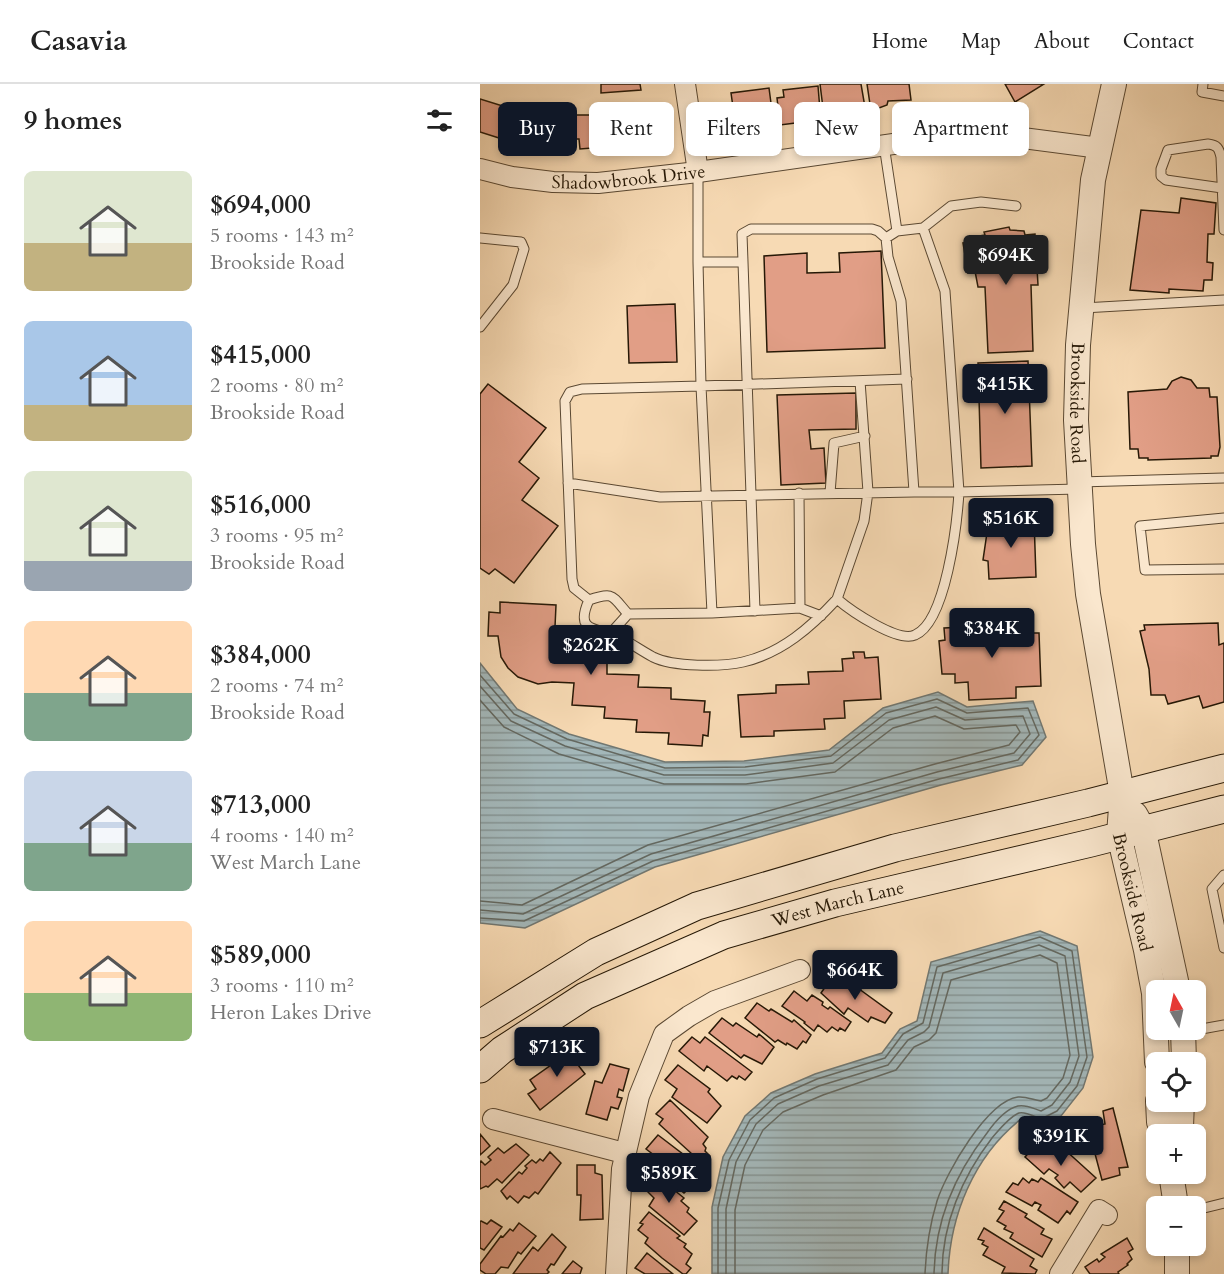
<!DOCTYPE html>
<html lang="en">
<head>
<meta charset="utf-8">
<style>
  body { margin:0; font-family:Cardo,serif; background:#f6f6f6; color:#222; height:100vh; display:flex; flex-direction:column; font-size:22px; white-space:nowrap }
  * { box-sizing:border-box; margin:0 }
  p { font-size:20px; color:#767676 }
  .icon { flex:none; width:33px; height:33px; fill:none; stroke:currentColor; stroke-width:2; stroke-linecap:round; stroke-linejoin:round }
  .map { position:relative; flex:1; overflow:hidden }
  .side { display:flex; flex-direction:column; background:#fff; width:480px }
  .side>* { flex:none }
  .hud { position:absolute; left:18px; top:18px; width:570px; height:54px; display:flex; gap:12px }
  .needle { width:39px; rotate:351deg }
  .controls { position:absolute; left:666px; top:896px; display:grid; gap:12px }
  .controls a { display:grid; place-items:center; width:60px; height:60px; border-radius:9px; background:#fff; box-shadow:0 3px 9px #0003; font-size:30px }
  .price { position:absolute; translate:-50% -51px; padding:0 14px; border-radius:6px; background:#111827; color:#fff; font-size:20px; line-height:39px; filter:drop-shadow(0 2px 3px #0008) }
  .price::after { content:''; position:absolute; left:50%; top:36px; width:18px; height:14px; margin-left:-9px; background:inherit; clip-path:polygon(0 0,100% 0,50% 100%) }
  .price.current { background:#222; color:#fff }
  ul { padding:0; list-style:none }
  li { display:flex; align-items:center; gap:18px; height:150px; padding:0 24px }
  li span { display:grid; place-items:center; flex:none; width:168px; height:120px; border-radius:9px; color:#555 }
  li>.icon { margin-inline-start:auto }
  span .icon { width:72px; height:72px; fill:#fffc; stroke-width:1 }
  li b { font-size:26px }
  h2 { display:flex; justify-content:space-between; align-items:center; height:72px; padding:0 24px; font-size:26px }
  .pill { padding:0 21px; border-radius:9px; background:#fff; box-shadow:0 3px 9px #0003; font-size:21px; line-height:54px }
  .pill.current { background:#111827; color:#fff }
  header { display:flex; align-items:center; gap:36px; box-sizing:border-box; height:84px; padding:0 30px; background:#fff; border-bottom:2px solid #e0e0e0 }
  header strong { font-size:28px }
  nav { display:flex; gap:33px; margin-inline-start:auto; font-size:21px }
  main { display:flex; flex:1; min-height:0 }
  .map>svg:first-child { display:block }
  .water { fill:url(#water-rules); stroke:#717771; stroke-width:1.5 }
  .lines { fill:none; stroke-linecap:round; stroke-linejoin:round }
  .shore { stroke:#646860; stroke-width:1.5 }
  .building { fill:#e19e86; stroke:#261806; stroke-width:1.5 }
  .service-casing { stroke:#5a4832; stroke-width:11 }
  .minor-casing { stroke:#5a4832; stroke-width:22 }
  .tertiary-casing { stroke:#5a4832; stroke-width:26 }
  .secondary-casing { stroke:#261806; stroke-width:29 }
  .service { stroke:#fae7ce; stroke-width:9 }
  .minor { stroke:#fae7ce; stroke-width:20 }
  .tertiary { stroke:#fae7ce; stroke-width:24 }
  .secondary { stroke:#fae7ce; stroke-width:27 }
  .labels { text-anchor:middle; stroke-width:4.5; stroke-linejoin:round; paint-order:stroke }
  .street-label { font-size:18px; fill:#261806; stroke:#fae7ce }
</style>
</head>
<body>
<header>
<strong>Casavia</strong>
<nav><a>Home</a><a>Map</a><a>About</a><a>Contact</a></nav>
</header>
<main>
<section class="side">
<h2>9 homes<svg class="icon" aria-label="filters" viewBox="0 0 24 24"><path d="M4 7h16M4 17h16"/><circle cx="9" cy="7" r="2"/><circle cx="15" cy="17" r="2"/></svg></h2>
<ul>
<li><span style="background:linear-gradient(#dfe7d0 60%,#c2b280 0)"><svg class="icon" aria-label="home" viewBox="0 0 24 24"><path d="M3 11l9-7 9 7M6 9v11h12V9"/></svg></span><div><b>$694,000</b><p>5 rooms · 143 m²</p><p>Brookside Road</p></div></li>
<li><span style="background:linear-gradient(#a9c7e8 70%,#c2b280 0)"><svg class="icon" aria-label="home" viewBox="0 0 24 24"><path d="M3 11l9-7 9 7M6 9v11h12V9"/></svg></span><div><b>$415,000</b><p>2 rooms · 80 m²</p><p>Brookside Road</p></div></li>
<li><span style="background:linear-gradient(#dfe7d0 75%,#9aa5b1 0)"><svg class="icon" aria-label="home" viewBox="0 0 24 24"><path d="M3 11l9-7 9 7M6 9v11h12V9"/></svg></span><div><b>$516,000</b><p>3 rooms · 95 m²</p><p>Brookside Road</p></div></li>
<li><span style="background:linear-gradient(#ffd9b3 60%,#7fa58c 0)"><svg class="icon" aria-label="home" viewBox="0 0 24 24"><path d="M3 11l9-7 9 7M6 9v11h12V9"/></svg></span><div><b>$384,000</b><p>2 rooms · 74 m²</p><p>Brookside Road</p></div></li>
<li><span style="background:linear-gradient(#c9d6e8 60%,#7fa58c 0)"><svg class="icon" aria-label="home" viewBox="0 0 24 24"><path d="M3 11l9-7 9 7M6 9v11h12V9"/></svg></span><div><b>$713,000</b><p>4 rooms · 140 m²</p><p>West March Lane</p></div></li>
<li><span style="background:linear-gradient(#ffd9b3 60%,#8fb573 0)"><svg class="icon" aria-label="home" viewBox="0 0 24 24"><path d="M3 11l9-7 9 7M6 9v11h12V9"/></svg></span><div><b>$589,000</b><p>3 rooms · 110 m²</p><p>Heron Lakes Drive</p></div></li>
</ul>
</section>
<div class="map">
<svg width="744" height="1190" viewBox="0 0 744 1190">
  <defs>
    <pattern id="water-rules" width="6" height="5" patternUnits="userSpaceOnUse" patternTransform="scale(1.5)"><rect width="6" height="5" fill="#a3b7b9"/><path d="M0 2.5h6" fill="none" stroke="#859494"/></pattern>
  </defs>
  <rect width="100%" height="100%" fill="#f7dab4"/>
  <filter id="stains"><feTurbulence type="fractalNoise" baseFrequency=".00333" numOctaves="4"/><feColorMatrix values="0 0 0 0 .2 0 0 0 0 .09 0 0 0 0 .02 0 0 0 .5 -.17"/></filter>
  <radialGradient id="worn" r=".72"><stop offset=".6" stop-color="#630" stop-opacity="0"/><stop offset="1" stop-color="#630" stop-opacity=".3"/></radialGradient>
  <!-- water -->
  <path class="water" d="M0 579 37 625 89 650 185 678 264 677 349 666 403 624 458 608 487 623 553 617 566 653 542 681 461 701 175 783 45 844 0 839Z
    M560 847 597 862 613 973 603 1004 581 1032 562 1042 541 1035C494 1072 470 1131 468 1190H232V1123L243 1073 265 1032 291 1009 335 990 402 969 420 945 437 937 451 878Z"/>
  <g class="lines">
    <!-- shore -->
    <path class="shore" d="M0 591 34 630 87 655 185 684 265 683 351 672 406 629 457 615 487 629 548 624 559 651 538 676 459 695 173 777 44 837 0 834
      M0 602 31 637 85 662 184 691H265L353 679 409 636 456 623 485 636 543 632 550 650 534 669 457 688 171 770 43 830 0 826
      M0 616 24 643 79 670 184 700H266L355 688 413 644 455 632 484 645 536 641 540 648 529 661 455 680 168 761 42 821 0 817
      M238 1190V1124L249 1076 270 1036 294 1014 337 995 405 974 423 950 443 939 457 883 560 853 592 867 607 973 597 1002 577 1027 561 1035C555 1033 545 1027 539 1029 529 1033 519 1046 512 1054 482 1093 462 1140 462 1190
      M246 1190V1125L256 1078 276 1040 298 1020 339 1002 408 981 428 956 444 948 449 943 463 889 559 861 585 872 599 972 590 998 572 1021 561 1027C554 1025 546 1020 538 1022 526 1025 514 1039 507 1049 475 1090 455 1137 454 1190
      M255 1190V1126L265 1081 283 1046 303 1028 343 1011 416 986 434 963 449 956 456 949 471 896 560 871 577 879 590 971 583 994 567 1014 561 1017C553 1016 546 1012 538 1013 507 1017 466 1089 457 1117 450 1140 446 1165 445 1190"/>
  </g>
  <!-- building -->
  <path class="building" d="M121 0H160L161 6 121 9Z
    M340 0H381L386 29 368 30 367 24 356 26V30L344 32Z
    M387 0H429L431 16 408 17 407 21 391 27Z
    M525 0H564L535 18Z
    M338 2 340 26 322 29 323 38 300 41 297 14 304 13 303 6Z
    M289 4 294 42 273 44 271 35 255 37 251 9Z
    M0 15 26 23 19 54 0 48Z
    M34 21 73 29 68 55 48 51 46 57 44 55 42 62 26 57Z
    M168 21 171 50 151 53 152 62 131 65 128 46H131L129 25Z
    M80 31H114V37H122L124 63 100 65 99 55H81Z
    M701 114 736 119 734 150H728L727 178 733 179 732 196H724L723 207 689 205V209L650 206 661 126 699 129Z
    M529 143 530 146 544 147 545 151 555 150 558 201H551L553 267 508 269 505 203H498L495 187 488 189 483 159 494 158V153L505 151 504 148Z
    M401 167 405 264 287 268 284 172 327 169V189L360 188 359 169Z
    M195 220 197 278 149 279 147 222Z
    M548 277 552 382 501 384 498 279Z
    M701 293 711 296 717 304H729L730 313H737L740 363 738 372H731V374L668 376V374H659L658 365H650L648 308 687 305 692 297Z
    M8 300 66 344 39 378 59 394 42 416 78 442 34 499 15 485 9 490 0 484V310Z
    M376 309V345L329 346 331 365 344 364 346 399 301 401 297 311Z
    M554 435 556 493 509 495 508 477 503 476 508 442H511L510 437Z
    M20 518 76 521 74 565 95 566V577L127 579V590L159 591 158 603 191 604V615L225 617 224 628H230L228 652 223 651 222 662 188 660 189 649 156 648 157 636 124 634 125 623 92 621 94 599 72 598 58 600 38 593 28 584 21 573 18 552H8L9 528 20 529Z
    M738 539 739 561 744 559V618L723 624 719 612 688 620 685 611H671L669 585 660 547 665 546 664 541Z
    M549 540 550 549H559L561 602 536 603V614L489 616 488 598 475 599V590H462L459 557 465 556 464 544Z
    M373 568H384L385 574 398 573 401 615 364 617 365 634 344 635 345 645 294 647V652L261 653 258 611 296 609V601L329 600 328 588 363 587 362 575 374 574Z
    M364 894 412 929 405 939 391 933 388 938 368 924 364 930 341 909 350 896 358 901Z
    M314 907 327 917 332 911 343 918 342 921 348 925 350 923 371 938 365 947 360 944 358 947 352 943 347 948 338 941 334 947 324 939 325 938 302 922Z
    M277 919 289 927 291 925 312 938 314 936 331 951 326 959 323 957 317 965 307 959 306 961 298 956 295 958 265 934Z
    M242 934 253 942 256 939 277 953 279 950 294 963 282 980 264 971 261 974 229 949Z
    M212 953 220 959 225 953 272 988 265 996 259 992 257 995 252 992 247 997 227 982 224 987 199 967Z
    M98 962 106 973 100 976 103 978 98 981 105 990 60 1026 48 1010 56 1005 50 996Z
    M130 980 149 985 143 1007 139 1005 137 1013 142 1014 138 1025 131 1023 127 1036 106 1030 115 997 122 999Z
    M198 981 230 1005 228 1008 241 1022 227 1039 192 1013 197 1005 185 996Z
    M190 1016 228 1053 223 1060 226 1064 225 1067 230 1072 223 1080 179 1040 183 1035 176 1030Z
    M633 1024 648 1083 639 1084 640 1091 622 1096 614 1066 619 1064 615 1042 625 1040 623 1027Z
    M0 1050 10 1062 0 1071Z
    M178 1051 208 1074 205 1078 215 1086 211 1090 218 1096 204 1109 188 1096 191 1093 176 1079 179 1075 166 1065Z
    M36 1060 49 1071 22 1099 17 1095 8 1103 6 1102 0 1105V1079L1 1077 5 1081 11 1076 8 1073 18 1064 24 1069Z
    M555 1062 559 1066 564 1062 568 1066 572 1063 580 1068 583 1064 616 1094 601 1108 590 1098 584 1104 575 1094 578 1091 569 1085 564 1090 545 1073Z
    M70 1068 81 1079 58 1110 55 1108 49 1114 44 1112 38 1119 30 1112 27 1115 21 1107 39 1088 42 1090 47 1084 45 1082 52 1076 56 1079 60 1075 63 1077Z
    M97 1081H115V1089L122 1091 123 1135 100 1136 101 1111H97Z
    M173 1089 204 1114 201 1117 209 1124 207 1128 217 1137 204 1151 169 1122 174 1114 161 1101Z
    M543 1094 549 1099 552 1095 558 1098 561 1094 598 1118 590 1130 587 1127 578 1139 558 1126 561 1121 555 1118 552 1122 526 1108 533 1099 538 1101Z
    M524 1117 547 1130 545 1133 564 1145 561 1150 572 1155 562 1173 530 1154 533 1149 524 1145 526 1142 517 1137 524 1127 519 1125Z
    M169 1128 200 1152 197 1154 206 1160 204 1163 212 1170 206 1180 211 1184 206 1190H203L182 1174 165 1159 168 1154 158 1146 163 1140 160 1139Z
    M11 1136 22 1143 4 1166 0 1164V1138L1 1137 7 1140Z
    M39 1139 56 1152 41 1170 38 1168 28 1184 21 1183 15 1190H6L0 1186V1180L21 1152 23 1153 30 1145 33 1147Z
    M504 1144 554 1175 550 1182 557 1186 555 1190 522 1189 525 1183 503 1171 508 1163 502 1160 504 1157 498 1155Z
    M72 1150 86 1163 74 1181 71 1180 67 1186 69 1188 67 1190H33L53 1163 58 1167Z
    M647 1154 653 1165 648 1168 652 1175 647 1180 648 1181 638 1188 639 1190H610L605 1183 617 1175 619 1178 625 1173 621 1170Z
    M167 1169 193 1190H165L155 1184Z
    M93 1177 102 1184 100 1190H82Z"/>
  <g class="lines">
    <defs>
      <path id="service" d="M723 0 722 8 744 12
        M404 61 417 147 406 154 408 173 421 217 434 408H479L465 207 443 144 471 122 501 118 536 122
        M218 88V178L221 302 102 305 90 308 85 317 92 495 94 504 109 516C93 551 120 543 141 554 152 560 162 567 173 573 193 583 241 583 263 578 302 569 331 543 357 515 371 527 418 559 435 551 466 538 477 440 479 408L599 405
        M742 104 686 96 681 92V85L688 66 728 60C737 61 739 64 741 73L744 146
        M417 147 443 144
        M0 154 41 158 44 165 33 201 0 243
        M218 178H263L262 150 271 145H392L398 147 406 154
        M263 178 275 527
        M603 224 744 216
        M599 398 744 394
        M88 399 180 413 434 408
        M350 409 354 359 385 352
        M744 434 660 442 665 486 744 485
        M357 515 384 437 388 408 380 297
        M109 516C134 507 132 512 148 530L232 529 320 524 319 409
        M320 524 341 532
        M232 529 221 302 427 295
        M130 550 148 530
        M744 791 732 805 744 864
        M705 948 744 941
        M716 1126 744 1119"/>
      <g id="minor">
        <path d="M205 0 218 88"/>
        <path id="s1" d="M0 85 32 93 73 98 118 99 218 88 455 54 528 52 620 64"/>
        <path d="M13 1035 144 1069"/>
        <path d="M136 1190 142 1085 159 1012 184 950 209 932 235 917 320 886"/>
        <path d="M580 1190 619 1126 627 1131"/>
      </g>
      <g id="tertiary">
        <path id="s2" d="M634 0 613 96 598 261 596 336 603 460 608 510 642 710 639 751 666 866 674 909 677 978"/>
        <path d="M655 730 663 744 698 906"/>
        <path d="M703 945 704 978"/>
        <path d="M678 1017 679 1038 684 1050"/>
        <path d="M694 1050 701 1043 702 1017"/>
        <path d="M691 1089 696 1122"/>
        <path d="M697 1190V1161"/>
      </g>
      <g id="secondary">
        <path d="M0 940 116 868 217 822 415 764 608 719 744 684"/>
        <path id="s3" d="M0 985 22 966 105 912 244 851 355 819 611 759 744 725"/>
      </g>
    </defs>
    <!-- service casing -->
    <use href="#service" class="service-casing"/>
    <!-- minor casing -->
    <use href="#minor" class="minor-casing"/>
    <!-- tertiary casing -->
    <use href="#tertiary" class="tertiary-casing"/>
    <!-- secondary casing -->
    <use href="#secondary" class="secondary-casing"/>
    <!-- service -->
    <use href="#service" class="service"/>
    <!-- minor -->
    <use href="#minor" class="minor"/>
    <!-- tertiary -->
    <use href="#tertiary" class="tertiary"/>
    <!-- secondary -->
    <use href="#secondary" class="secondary"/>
  </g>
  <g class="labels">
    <!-- street labels -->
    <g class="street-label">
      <text dy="6" stroke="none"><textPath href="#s1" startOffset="150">Shadowbrook Drive</textPath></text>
      <text dy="6" stroke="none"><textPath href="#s2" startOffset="322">Brookside Road</textPath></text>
      <text dy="6" stroke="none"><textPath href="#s2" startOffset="816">Brookside Road</textPath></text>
      <text dy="6" stroke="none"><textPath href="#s3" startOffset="398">West March Lane</textPath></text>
    </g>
  </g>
  <rect width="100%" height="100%" filter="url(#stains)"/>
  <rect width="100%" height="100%" fill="url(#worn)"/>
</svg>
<div class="controls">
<a><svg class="needle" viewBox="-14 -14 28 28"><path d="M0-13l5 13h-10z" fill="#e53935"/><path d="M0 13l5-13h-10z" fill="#767676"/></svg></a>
<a><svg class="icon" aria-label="locate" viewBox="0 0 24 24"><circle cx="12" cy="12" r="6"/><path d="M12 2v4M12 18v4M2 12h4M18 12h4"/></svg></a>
<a>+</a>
<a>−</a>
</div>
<b class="price current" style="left:526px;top:202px">$694K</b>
<b class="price" style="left:525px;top:331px">$415K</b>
<b class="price" style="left:531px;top:465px">$516K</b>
<b class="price" style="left:512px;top:575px">$384K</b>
<b class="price" style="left:111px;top:592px">$262K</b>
<b class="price" style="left:375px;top:917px">$664K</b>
<b class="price" style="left:77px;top:994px">$713K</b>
<b class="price" style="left:581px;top:1083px">$391K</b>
<b class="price" style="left:189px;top:1120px">$589K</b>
<div class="hud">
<a class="pill current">Buy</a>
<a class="pill">Rent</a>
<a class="pill">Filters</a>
<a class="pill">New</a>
<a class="pill">Apartment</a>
</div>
</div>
</main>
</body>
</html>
